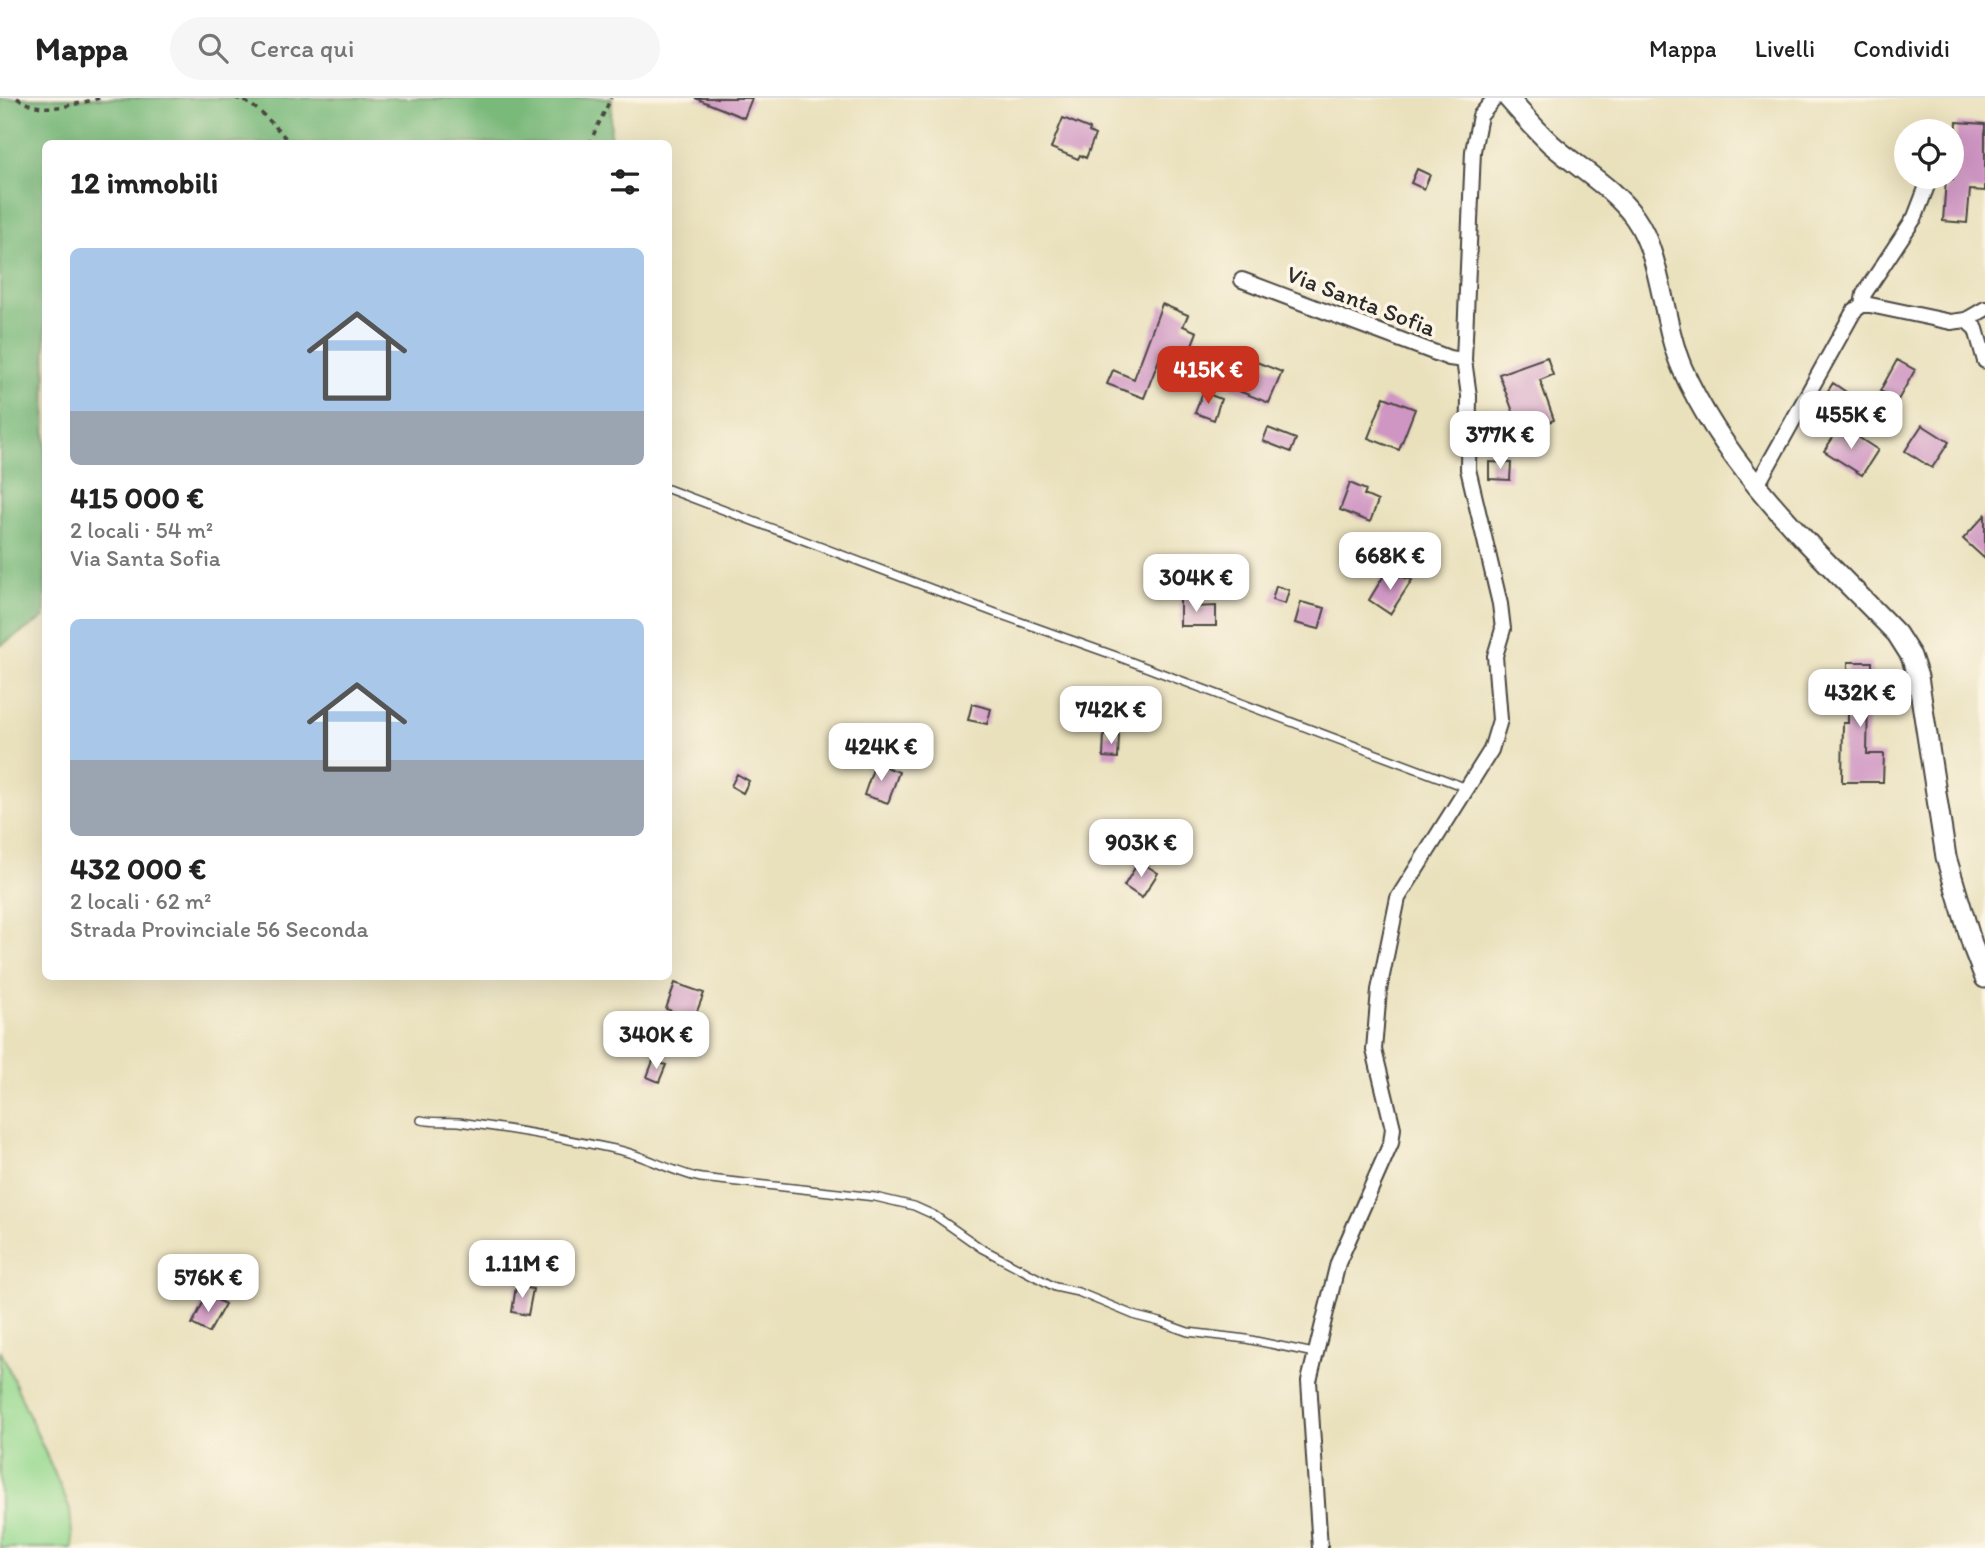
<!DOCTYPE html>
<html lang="it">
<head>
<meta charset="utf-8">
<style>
  body { margin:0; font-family:Itim,sans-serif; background:#f6f6f6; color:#222; height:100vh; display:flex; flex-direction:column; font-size:26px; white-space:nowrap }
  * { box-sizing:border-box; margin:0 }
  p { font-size:23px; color:#767676 }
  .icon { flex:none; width:38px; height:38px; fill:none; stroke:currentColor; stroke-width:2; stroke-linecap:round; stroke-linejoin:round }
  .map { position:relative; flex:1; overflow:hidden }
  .panel { position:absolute; left:42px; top:42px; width:630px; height:840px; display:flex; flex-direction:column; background:#fff; border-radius:10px; box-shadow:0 7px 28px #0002 }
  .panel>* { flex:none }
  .buttons { position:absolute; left:1894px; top:21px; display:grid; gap:14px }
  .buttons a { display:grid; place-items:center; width:70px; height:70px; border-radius:50%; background:#fff; box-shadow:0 7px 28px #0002; font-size:35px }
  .price { position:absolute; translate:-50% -60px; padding:0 16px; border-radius:14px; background:#fff; color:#222; font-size:23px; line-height:46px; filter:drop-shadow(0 2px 4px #0008) }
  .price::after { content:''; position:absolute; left:50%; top:42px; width:21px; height:16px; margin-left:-10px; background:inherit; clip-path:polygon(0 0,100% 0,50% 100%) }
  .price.selected { background:#c8321e; color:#fff }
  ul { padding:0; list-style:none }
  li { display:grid; align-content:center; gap:14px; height:371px; padding:0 28px }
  li span { display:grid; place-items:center; height:217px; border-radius:10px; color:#555 }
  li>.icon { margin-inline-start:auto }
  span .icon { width:126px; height:126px; fill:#fffc; stroke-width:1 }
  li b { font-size:30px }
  h2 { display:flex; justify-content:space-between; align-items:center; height:84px; padding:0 28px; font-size:30px }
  header { display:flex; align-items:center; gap:42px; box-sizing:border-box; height:98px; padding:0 35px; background:#fff; border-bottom:2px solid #e0e0e0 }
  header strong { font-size:33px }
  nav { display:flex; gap:38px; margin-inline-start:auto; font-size:24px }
  .search { width:490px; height:63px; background:#f6f6f6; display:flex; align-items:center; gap:18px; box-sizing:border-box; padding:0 24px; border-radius:38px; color:#767676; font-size:26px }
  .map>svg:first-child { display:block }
  .green { fill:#97d990; stroke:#61825e; stroke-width:2 }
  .forest { fill:#79b97a; stroke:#527252; stroke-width:2 }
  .building { fill:#cf95c3 }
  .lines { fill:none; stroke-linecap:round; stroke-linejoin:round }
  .lane-casing { stroke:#484641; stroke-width:10 }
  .street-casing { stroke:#484641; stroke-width:18 }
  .secondary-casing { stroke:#484641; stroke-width:23 }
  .path { stroke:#484641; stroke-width:3.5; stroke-dasharray:5 5; stroke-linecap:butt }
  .lane { stroke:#fff; stroke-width:7 }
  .street { stroke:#fff; stroke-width:14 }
  .secondary { stroke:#fff; stroke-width:19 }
  .labels { text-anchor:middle; stroke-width:7; stroke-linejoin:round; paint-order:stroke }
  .street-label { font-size:24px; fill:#2b2b2b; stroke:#fcf5e5 }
</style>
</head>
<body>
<header>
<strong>Mappa</strong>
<div class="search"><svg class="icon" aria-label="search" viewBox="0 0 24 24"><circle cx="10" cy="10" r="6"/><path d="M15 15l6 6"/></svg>Cerca qui</div>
<nav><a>Mappa</a><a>Livelli</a><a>Condividi</a></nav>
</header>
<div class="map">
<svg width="1985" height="1450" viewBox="0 0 1985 1450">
  <rect width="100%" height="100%" fill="#fcf5e5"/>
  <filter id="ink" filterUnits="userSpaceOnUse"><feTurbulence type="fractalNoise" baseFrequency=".0143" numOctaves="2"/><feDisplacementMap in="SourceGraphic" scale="14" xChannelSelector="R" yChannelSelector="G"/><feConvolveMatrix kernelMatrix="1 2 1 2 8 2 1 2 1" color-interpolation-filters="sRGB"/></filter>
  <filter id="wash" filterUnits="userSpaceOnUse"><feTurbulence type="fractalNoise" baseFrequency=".00686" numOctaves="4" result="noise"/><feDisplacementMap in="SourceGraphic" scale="28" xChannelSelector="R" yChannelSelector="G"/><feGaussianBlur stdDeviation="1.57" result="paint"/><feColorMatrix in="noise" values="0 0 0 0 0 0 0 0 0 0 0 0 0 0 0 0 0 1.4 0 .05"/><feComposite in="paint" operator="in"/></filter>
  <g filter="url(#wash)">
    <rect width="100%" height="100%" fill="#e9e0bc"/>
    <!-- green -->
    <path class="green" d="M0 1251 70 1411 73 1450H0Z"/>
    <!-- forest -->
    <path class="forest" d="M0 0H612L610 45 46 46 45 519 0 548Z"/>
    <g id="blocks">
      <!-- building -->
      <path class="building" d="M695 0H752L744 20Z
        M1063 20 1090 31 1089 34 1095 37 1086 60 1080 57 1078 61 1051 50Z
        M1957 24 1985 26V93L1970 92 1967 125 1943 123 1946 81H1953Z
        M1417 71 1430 77 1424 91 1411 85Z
        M1162 206 1188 217 1183 228 1197 234 1185 264 1162 254 1144 300 1107 286 1113 272 1134 281Z
        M1244 259 1282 274 1269 305 1231 290Z
        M1547 259 1553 277 1540 282 1554 322 1521 335 1499 276Z
        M1897 262 1915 272 1898 302 1880 293Z
        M1833 285 1855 300 1836 331 1813 316Z
        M1203 294 1221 301 1214 322 1195 315Z
        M1384 299 1415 311 1399 352 1368 340Z
        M1922 327 1949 344 1932 370 1905 353Z
        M1841 328 1878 352 1862 377 1824 353Z
        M1268 330 1296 341 1291 354 1263 343Z
        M1489 364 1511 365 1510 382 1489 381Z
        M1350 385 1366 392 1364 397 1378 403 1370 424 1340 412Z
        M1985 417V461L1963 441Z
        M1386 474 1412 482 1390 516 1369 502Z
        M1276 488 1289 492 1285 506 1272 502Z
        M1180 496 1193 498V509L1216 508V528H1180Z
        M1301 504 1325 510 1319 531 1295 525Z
        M1848 564H1872V600H1868L1867 656H1884L1883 684H1842L1843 625H1848Z
        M972 606 991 611 987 626 968 622Z
        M1104 636 1119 637 1118 660 1103 659Z
        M875 665 899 674 888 705 864 697Z
        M737 676 749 683 743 695 731 688Z
        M1139 763 1158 775 1142 800 1124 788Z
        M675 885 704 895 694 921 666 911Z
        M653 963 666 967 659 984 647 979Z
        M516 1188 533 1191 528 1217 512 1214Z
        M207 1197 225 1206 209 1235 192 1226Z"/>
    </g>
  </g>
  <g filter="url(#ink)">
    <use href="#blocks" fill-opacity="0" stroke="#484641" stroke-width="2"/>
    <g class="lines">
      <defs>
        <path id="lane" d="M668 391 993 514 1116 558 1467 690
          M421 1022C434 1025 446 1023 459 1024 511 1031 563 1040 614 1051 645 1057 671 1074 701 1080L875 1099 914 1108 934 1117 981 1150 1055 1189 1078 1194 1136 1218 1160 1224 1188 1234 1246 1241 1314 1255"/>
        <path id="street" d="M1242 182 1449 260 1464 262
          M1862 207 1864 196 1915 119 1930 80
          M1966 222 1976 231 1985 263
          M1756 389 1854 213 1862 207H1870L1951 224 1966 222 1985 211
          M1320 1450 1309 1283 1338 1165 1391 1045 1393 1030 1374 952 1379 892 1398 800 1491 652 1500 622 1495 558 1503 531 1500 506 1468 371 1469 298 1464 262 1473 53 1480 18 1495 0"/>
        <path id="secondary" d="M1508 0C1522 16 1536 32 1551 46 1578 70 1614 90 1635 120 1662 158 1662 224 1682 270 1729 376 1818 454 1897 536L1911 558 1918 579 1946 759 1973 849 1985 880"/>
      </defs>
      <!-- lane casing -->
      <use href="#lane" class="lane-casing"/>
      <!-- street casing -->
      <use href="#street" class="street-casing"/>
      <!-- secondary casing -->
      <use href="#secondary" class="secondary-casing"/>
      <!-- path -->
      <path class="path" d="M17 0C42 17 73 7 100 0
        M235 0C257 5 276 30 291 46
        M589 46 611 0"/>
      <!-- lane -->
      <use href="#lane" class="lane"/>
      <!-- street -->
      <use href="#street" class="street"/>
      <!-- secondary -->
      <use href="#secondary" class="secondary"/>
    </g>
  </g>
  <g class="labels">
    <!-- street labels -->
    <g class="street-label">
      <text transform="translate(1361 203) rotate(21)" y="8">Via Santa Sofia</text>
    </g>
  </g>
</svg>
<div class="buttons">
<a><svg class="icon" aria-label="locate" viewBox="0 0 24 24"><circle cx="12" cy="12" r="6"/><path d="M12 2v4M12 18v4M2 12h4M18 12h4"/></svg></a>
</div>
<b class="price selected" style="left:1208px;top:308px">415K €</b>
<b class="price" style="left:1851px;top:353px">455K €</b>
<b class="price" style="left:1500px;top:373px">377K €</b>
<b class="price" style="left:1390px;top:494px">668K €</b>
<b class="price" style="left:1196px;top:516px">304K €</b>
<b class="price" style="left:1860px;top:631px">432K €</b>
<b class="price" style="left:1111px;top:648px">742K €</b>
<b class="price" style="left:881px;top:685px">424K €</b>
<b class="price" style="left:1141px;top:781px">903K €</b>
<b class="price" style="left:656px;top:973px">340K €</b>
<b class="price" style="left:522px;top:1202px">1.11M €</b>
<b class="price" style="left:208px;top:1216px">576K €</b>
<section class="panel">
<h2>12 immobili<svg class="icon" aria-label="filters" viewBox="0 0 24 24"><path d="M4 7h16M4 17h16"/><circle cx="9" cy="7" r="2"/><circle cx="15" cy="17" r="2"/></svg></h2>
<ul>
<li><span style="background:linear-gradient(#a9c7e8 75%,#9aa5b1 0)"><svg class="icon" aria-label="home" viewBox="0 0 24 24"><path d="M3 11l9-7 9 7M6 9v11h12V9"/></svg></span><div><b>415 000 €</b><p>2 locali · 54 m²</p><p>Via Santa Sofia</p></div></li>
<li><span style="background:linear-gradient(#a9c7e8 65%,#9aa5b1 0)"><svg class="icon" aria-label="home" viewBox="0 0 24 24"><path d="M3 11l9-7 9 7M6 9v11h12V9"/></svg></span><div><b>432 000 €</b><p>2 locali · 62 m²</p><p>Strada Provinciale 56 Seconda</p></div></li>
</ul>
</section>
</div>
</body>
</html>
